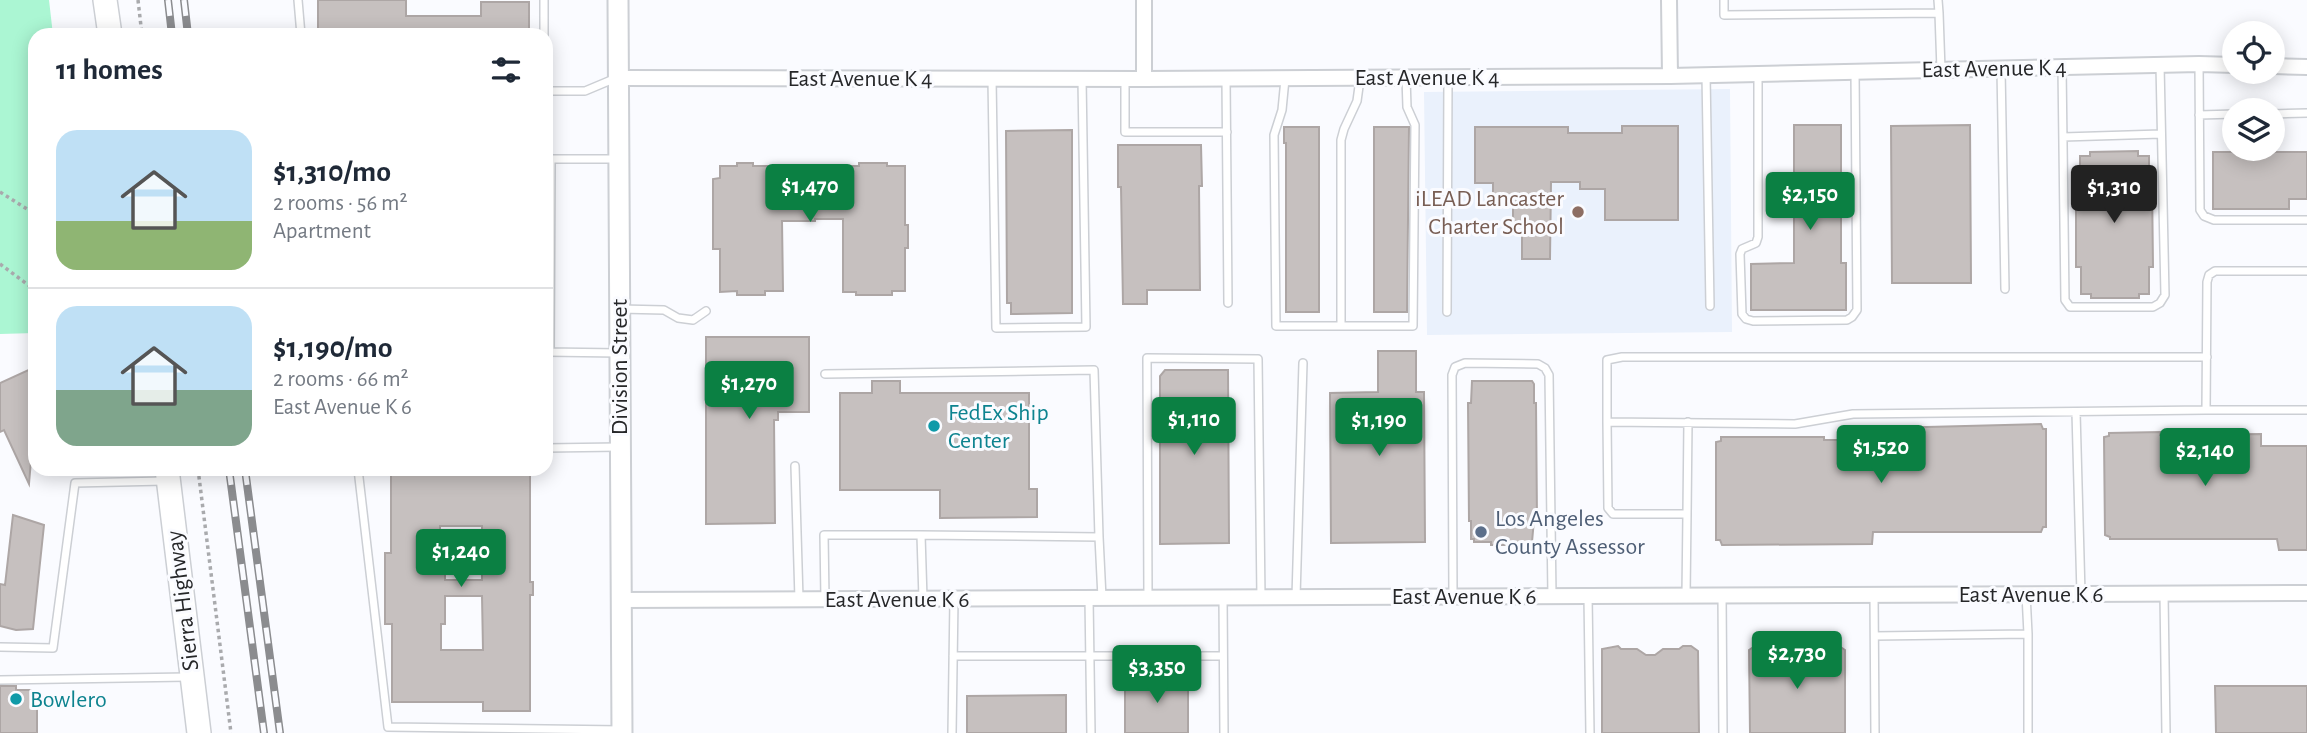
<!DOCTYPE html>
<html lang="en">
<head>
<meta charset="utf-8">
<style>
  body { margin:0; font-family:"Alegreya Sans",sans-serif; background:#f6f6f7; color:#1f2937; height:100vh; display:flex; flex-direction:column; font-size:26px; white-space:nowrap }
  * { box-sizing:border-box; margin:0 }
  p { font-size:23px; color:#747a83 }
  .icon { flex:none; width:38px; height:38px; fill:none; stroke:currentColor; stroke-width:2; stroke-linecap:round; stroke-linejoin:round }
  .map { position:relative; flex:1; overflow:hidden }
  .side { position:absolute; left:28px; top:28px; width:525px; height:448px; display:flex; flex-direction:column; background:#fff; border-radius:21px; box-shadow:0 4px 18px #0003 }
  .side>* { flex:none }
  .buttons { position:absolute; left:2222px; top:21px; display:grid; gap:14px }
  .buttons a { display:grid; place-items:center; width:63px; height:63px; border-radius:50%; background:#fff; box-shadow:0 4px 18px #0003; font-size:35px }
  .price { position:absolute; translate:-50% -60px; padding:0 16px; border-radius:7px; background:#0b8043; color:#fff; font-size:23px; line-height:46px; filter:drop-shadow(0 2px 4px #0008) }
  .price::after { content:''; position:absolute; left:50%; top:42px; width:21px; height:16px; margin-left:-10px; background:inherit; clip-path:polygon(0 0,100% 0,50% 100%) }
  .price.selected { background:#222; color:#fff }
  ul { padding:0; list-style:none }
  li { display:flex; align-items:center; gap:21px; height:175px; padding:0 28px }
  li+li { border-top:2px solid #e0e1e3 }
  li span { display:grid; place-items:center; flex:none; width:196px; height:140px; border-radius:21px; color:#555 }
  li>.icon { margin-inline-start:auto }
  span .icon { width:84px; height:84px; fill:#fffc; stroke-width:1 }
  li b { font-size:30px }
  h2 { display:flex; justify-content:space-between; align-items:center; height:84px; padding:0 28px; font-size:30px }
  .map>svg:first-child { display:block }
  .built { fill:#eaf1fc }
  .green { fill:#abf6d3 }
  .building { fill:#c6c0bf; stroke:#ada6a5; stroke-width:2; fill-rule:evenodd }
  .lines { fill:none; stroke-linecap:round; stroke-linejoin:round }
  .service-casing { stroke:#cccfd4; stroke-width:10 }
  .minor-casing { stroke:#cccfd4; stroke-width:18 }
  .secondary-casing { stroke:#cccfd4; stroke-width:23 }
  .primary-casing { stroke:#cccfd4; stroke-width:26 }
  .path { stroke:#a9aaad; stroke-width:3.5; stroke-dasharray:3.5 3.5; stroke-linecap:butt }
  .service { stroke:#fff; stroke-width:7 }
  .minor { stroke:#fff; stroke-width:14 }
  .secondary { stroke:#fff; stroke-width:19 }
  .primary { stroke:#fff; stroke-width:23 }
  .rail-casing { stroke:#8b8c8f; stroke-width:8 }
  .rail { stroke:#fafbff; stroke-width:5; stroke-dasharray:16; stroke-linecap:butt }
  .education-dot { fill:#8d6e63; stroke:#fafbff; stroke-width:2.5 }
  .culture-dot { fill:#0f9aa8; stroke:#fafbff; stroke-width:2.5 }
  .service-dot { fill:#5c6f8a; stroke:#fafbff; stroke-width:2.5 }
  .labels { text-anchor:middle; stroke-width:6; stroke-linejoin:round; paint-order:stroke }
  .street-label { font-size:24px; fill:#262729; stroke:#fafbff }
  .education-label { font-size:24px; fill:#785e54; stroke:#fafbff; text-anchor:end }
  .culture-label { font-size:24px; fill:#0d838f; stroke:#fafbff; text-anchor:start }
  .service-label { font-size:24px; fill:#4e5e75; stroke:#fafbff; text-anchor:start }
</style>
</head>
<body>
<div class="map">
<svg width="2307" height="733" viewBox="0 0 2307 733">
  <rect width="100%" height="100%" fill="#fafbff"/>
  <!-- built -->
  <path class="built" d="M1730 89 1732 332 1427 335 1424 92Z"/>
  <!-- green -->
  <path class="green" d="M0 0H49L53 35H35V333L0 334Z"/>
  <!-- building -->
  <path class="building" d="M318 0H406V16H481V2H529V35H318Z
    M1794 125H1841V263H1846V310H1751V264L1794 263Z
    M1970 125 1971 283H1892L1891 126Z
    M1622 126H1678V220H1605V189H1580V182H1551L1550 259H1522V221H1513V202H1493V183H1475V127H1568V133H1622Z
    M1284 127H1319V312H1286V143H1284Z
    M1374 127H1409L1407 312H1374Z
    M1072 130V313L1011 314V303H1007L1006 131Z
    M1118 145H1201L1202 186H1199L1200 290H1147V304H1123L1121 187H1118Z
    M2138 151V156H2149V182H2152L2153 267H2149V294H2139V298H2091V294H2081V267H2076V183H2080V156H2090V152Z
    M2213 152H2307V199H2289V209H2213Z
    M737 163H753V166H782V171H842V166H859V163H887V166H905V225H908V248H905V291H892V295H856V292H843V219H815V221H782L783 291H765V295H737V291L720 292V249H713V179L720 178V166H737Z
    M706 337H809V412H778V420H774L775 523 706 524Z
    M1378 351H1416V392H1424L1425 542 1331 543 1330 393 1378 392Z
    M35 367V458L31 460 29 484 4 430 0 432V383Z
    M1165 370H1228L1229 543 1160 544V376Z
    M872 381H900V393H1029V489H1037V517L940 518V490H840V393H872Z
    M1472 381H1532L1534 384V403H1536L1537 520H1534L1532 542H1515V545H1491V542H1474V539H1471V521H1469L1468 403H1471Z
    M2041 424 2043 429H2046V527H2043L2041 532H1873L1872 544 1722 545 1720 540H1716V442L1721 441V437H1824V440H1888V428Z
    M2160 432V435L2261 434V446H2307V550H2279L2277 539H2110V537L2105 535 2104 437 2109 436V433Z
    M482 469H530V582H533V595H530V711H483V702H392V624H385V553H391V475H482ZM440 526H482V580H445V553H440ZM445 596H482L483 650H441V624H445Z
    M13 515 44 525 33 629 16 630 0 626V584L5 585Z
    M1618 646 1621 649H1637L1646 655H1655L1663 649H1679L1683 646H1691L1698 651 1699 733H1602V649Z
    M1755 646 1784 648 1791 653H1804L1809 648H1825L1829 646H1839L1845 650V733H1750L1749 650Z
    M1144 676H1188V733H1125V678Z
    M0 686H16V690H31V708H37V733H0Z
    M2215 686H2307V733H2216Z
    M1066 695V733H967V696Z"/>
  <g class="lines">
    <defs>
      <path id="service" d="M298 0 301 35
        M1724 0V15L1939 13 1941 70
        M1938 0 1939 13
        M544 35V0
        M2199 64 2200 210 2204 216 2214 220H2307
        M2062 67 2065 300 2070 307H2153L2160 303 2165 295 2160 65
        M2001 69 2005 289
        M1758 74V237L1756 243 1742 249 1740 254 1742 314 1746 319 1753 321 1847 320 1852 317 1857 310 1855 72
        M1706 75 1710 306
        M992 79 996 328 1086 327 1082 79
        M1125 79V132H1227
        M1226 79 1228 303
        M1285 79 1282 110 1274 135 1276 326H1413L1415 125 1407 107 1406 78
        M546 91H585L616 78
        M2273 114 2307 113
        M2199 115 2235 114
        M2063 137 2161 134
        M546 159H618
        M2307 271H2215L2209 275 2207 282 2206 410H2307
        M620 309 664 310 678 318 693 320 706 311
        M1447 312 1448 78
        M1341 326V140L1344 129 1357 101 1360 79
        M547 352 619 353
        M550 352 551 159
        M825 374 1094 370 1099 537
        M2206 410 1853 414 1795 424 1607 422V360L1622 357H2207
        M2076 412 2081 594
        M1607 422 1608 508 1613 514H1687L1688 422
        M546 448 619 447
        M795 466 799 599
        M358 469 388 727 621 730
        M921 535 1099 537 1102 598
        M2164 594 2166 733
        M1686 595 1687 514
        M1722 595 1723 733
        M1874 595 1875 733
        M1453 596 1452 375 1455 367 1465 363 1538 364 1545 368 1549 375 1552 596
        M1588 596 1590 733
        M1223 597 1224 733
        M1296 597 1303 363
        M1089 598 1091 733
        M1148 598 1147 358 1258 359 1261 597
        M825 599 824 535H921L923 599
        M1875 636 2028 634 2026 594
        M0 647 53 648 75 483 164 481
        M953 656H1223
        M0 680 187 677
        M952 733 954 599
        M2028 733V634"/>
      <path id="minor" d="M1669 0 1670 76
        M2273 66 2307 67
        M618 78 1144 79 1670 76 2199 64 2235 65
        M1144 79V0
        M620 600 2307 593"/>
      <path id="secondary" d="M618 0 622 733"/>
      <path id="primary" d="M105 0 110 35
        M167 469 199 733"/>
    </defs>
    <!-- service casing -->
    <use href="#service" class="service-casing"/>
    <!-- minor casing -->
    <use href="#minor" class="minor-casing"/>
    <!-- secondary casing -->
    <use href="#secondary" class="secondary-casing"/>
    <!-- primary casing -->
    <use href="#primary" class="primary-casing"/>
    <!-- path -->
    <path class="path" d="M138 0 142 35
      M0 192 35 214
      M0 264 35 290
      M198 469 231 733"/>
    <!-- service -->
    <use href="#service" class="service"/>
    <!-- minor -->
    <use href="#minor" class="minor"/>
    <!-- secondary -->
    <use href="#secondary" class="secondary"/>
    <!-- primary -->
    <use href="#primary" class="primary"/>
    <defs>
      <path id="rail" d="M168 0 172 35
        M184 0 188 35
        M229 469 264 733
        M245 469 280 733"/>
    </defs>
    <!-- rail casing -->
    <use href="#rail" class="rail-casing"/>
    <!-- rail -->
    <use href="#rail" class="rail"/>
  </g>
  <!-- markers -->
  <circle class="education-dot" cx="1578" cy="212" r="7"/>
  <g class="culture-dot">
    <circle cx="934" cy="426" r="7"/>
    <circle cx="16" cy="699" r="7"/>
  </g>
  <circle class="service-dot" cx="1481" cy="532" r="7"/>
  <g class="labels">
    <!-- street labels -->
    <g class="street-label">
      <text transform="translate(1994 68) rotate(-1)" y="8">East Avenue K 4</text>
      <text x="1427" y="85">East Avenue K 4</text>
      <text x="860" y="86">East Avenue K 4</text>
      <text transform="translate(619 367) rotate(-90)" y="8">Division Street</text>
      <text x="2031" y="602">East Avenue K 6</text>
      <text x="1464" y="604">East Avenue K 6</text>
      <text x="897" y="607">East Avenue K 6</text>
      <text transform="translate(182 601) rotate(-97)" y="8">Sierra Highway</text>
    </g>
    <!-- education labels -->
    <g class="education-label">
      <text x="1564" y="206">iLEAD Lancaster<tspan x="1564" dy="28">Charter School</tspan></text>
    </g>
    <!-- culture labels -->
    <g class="culture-label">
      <text x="948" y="420">FedEx Ship<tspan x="948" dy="28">Center</tspan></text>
      <text x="30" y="707">Bowlero</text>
    </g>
    <!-- service labels -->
    <g class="service-label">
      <text x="1495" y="526">Los Angeles<tspan x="1495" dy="28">County Assessor</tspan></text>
    </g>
  </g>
</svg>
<div class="buttons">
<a><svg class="icon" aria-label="locate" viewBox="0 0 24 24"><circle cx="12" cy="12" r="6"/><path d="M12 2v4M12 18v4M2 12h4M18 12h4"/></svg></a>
<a><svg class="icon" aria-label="layers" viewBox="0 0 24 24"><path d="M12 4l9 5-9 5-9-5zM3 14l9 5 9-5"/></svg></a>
</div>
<b class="price" style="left:810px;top:224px">$1,470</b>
<b class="price selected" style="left:2114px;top:225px">$1,310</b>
<b class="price" style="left:1810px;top:232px">$2,150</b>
<b class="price" style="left:749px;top:421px">$1,270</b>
<b class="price" style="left:1194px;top:457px">$1,110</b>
<b class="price" style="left:1379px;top:458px">$1,190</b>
<b class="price" style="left:1881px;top:485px">$1,520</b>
<b class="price" style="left:2205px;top:488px">$2,140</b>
<b class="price" style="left:461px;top:589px">$1,240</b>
<b class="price" style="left:1797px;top:691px">$2,730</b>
<b class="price" style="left:1157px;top:705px">$3,350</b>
<section class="side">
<h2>11 homes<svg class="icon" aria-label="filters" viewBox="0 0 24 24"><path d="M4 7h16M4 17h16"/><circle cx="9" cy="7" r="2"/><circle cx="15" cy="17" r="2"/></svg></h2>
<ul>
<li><span style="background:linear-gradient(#bfe0f5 65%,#8fb573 0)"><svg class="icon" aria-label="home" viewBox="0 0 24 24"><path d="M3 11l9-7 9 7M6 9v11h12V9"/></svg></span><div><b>$1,310/mo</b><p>2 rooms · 56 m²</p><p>Apartment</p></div></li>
<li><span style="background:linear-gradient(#bfe0f5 60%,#7fa58c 0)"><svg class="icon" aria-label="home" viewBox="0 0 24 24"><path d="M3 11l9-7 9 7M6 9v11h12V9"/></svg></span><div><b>$1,190/mo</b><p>2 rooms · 66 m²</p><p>East Avenue K 6</p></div></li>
</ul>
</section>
</div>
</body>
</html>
